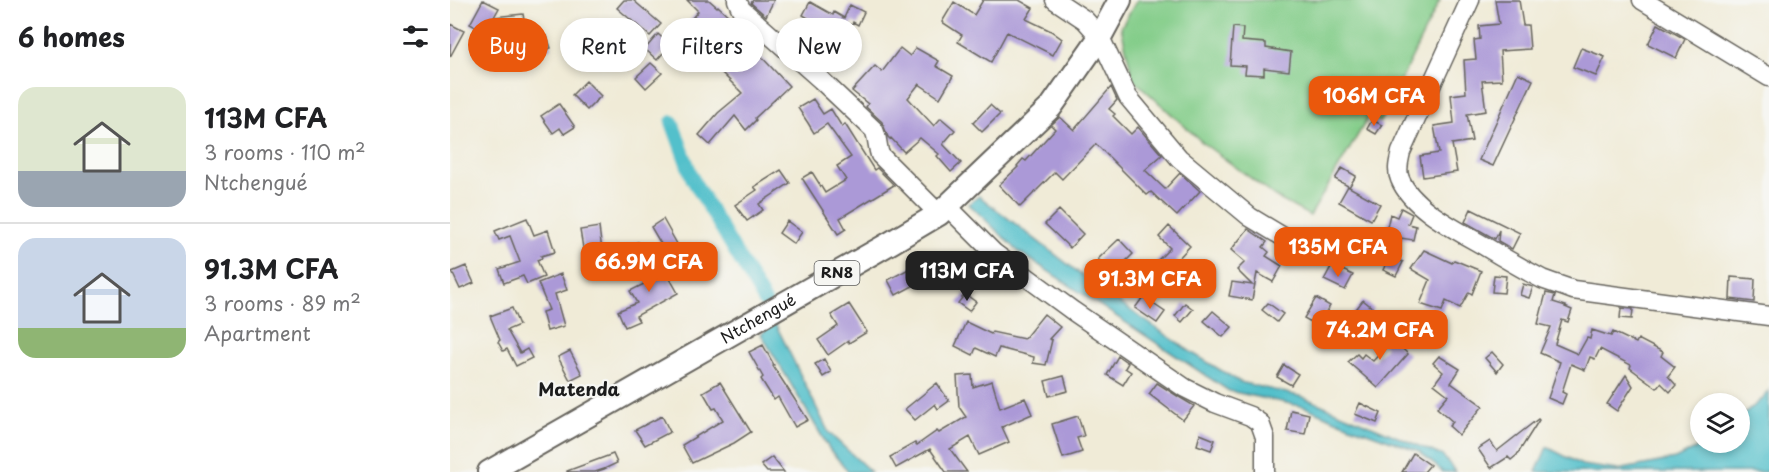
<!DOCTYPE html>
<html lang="en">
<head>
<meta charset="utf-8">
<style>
  body { margin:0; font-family:"Playpen Sans",sans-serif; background:#f2f2f2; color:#202124; height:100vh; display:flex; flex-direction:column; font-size:22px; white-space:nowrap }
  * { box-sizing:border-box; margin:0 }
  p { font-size:20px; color:#757577 }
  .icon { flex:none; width:33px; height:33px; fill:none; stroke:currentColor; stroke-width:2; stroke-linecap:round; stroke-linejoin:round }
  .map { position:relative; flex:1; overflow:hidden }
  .details { display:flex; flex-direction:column; background:#fff; width:450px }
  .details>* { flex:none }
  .hud { position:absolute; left:18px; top:18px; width:570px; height:54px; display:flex; gap:12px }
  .controls { position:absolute; left:1240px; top:393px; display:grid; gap:12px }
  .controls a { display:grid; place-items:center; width:60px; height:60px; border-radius:50%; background:#fff; box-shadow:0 3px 9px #0003; font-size:30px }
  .price { position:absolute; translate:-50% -51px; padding:0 14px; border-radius:12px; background:#ea580c; color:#fff; font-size:20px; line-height:39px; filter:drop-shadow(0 2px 3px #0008) }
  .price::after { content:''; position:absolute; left:50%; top:36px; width:18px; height:14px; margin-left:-9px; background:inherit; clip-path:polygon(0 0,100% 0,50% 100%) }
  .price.active { background:#222; color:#fff }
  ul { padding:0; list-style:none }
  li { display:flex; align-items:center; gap:18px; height:150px; padding:0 18px }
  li+li { border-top:2px solid #e0e0e0 }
  li span { display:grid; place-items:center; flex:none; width:168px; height:120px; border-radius:18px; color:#555 }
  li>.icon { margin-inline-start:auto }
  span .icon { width:72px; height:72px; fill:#fffc; stroke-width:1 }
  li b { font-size:26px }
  h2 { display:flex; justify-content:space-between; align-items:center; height:72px; padding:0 18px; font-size:26px }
  .pill { padding:0 21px; border-radius:27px; background:#fff; box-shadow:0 3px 9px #0003; font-size:21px; line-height:54px }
  .pill.active { background:#ea580c; color:#fff }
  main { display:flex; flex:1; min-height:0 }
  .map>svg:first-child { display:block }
  .green { fill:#84cd8a; stroke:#507453; stroke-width:1.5 }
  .water { fill:#53c0cb; stroke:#386e74; stroke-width:1.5 }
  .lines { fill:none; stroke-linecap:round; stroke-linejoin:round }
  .canal { stroke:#53c0cb; stroke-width:14 }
  .building { fill:#ab99d7 }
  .minor-casing { stroke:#66645d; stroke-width:21 }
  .major-casing { stroke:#66645d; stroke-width:26 }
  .minor { stroke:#fff; stroke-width:18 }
  .major { stroke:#fff; stroke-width:22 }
  .labels { text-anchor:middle; stroke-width:4.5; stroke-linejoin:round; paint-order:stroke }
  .shield { fill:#f6f6f2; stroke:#5d5d5c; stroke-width:1.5 }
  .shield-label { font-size:15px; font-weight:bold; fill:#1c1c1c }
  .street-label { font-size:16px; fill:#1c1c1c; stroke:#f6f6f2 }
  .neighbourhood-label { font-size:18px; font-weight:bold; fill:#1c1c1c; stroke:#f6f6f2 }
</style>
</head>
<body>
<main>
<section class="details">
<h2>6 homes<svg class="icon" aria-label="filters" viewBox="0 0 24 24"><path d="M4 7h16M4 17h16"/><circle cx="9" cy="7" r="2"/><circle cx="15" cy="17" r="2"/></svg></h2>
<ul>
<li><span style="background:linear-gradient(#dfe7d0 70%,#9aa5b1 0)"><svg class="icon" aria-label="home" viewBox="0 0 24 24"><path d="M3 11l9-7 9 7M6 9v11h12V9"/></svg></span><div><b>113M CFA</b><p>3 rooms · 110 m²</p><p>Ntchengué</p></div></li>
<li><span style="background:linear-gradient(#c9d6e8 75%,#8fb573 0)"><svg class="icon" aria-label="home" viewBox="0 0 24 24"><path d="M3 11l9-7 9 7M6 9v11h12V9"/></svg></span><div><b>91.3M CFA</b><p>3 rooms · 89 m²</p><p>Apartment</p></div></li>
</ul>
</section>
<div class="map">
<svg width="1319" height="472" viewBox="0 0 1319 472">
  <rect width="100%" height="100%" fill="#f6f6f2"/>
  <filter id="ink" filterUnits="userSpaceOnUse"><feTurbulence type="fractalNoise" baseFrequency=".0167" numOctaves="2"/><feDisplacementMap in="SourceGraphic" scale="12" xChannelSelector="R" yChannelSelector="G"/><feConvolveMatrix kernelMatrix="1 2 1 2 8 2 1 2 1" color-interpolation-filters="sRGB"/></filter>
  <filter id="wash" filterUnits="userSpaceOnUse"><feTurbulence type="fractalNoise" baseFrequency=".008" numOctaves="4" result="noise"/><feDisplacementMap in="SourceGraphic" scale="24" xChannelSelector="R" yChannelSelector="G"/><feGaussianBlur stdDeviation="1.35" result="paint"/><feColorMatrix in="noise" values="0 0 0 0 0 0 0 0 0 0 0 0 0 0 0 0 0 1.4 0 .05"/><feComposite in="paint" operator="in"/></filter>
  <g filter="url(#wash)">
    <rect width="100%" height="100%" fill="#f0ebd7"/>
    <!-- green -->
    <path class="green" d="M687 0H990L930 122 919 116 860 216 829 199 753 143 683 79 671 27Z"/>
    <!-- water -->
    <path class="water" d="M529 196 654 292 744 354 790 382 853 397 993 456 1006 472H993L969 451 900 426 855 407 779 391 569 252 519 204Z
      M325 323 379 433 421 472H399L380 450 311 334Z
      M1319 390V472H1086L1097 447 1132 465 1168 470 1225 459 1257 443 1290 442V418L1314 397Z"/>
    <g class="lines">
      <!-- canal -->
      <path class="canal" d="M222 122 243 180 315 302"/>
    </g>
    <g id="blocks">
      <!-- building -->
      <path class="building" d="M33 0 49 8 44 17 73 14 75 25 57 64 38 56 46 38 20 24Z
        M174 0H183L211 24 200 36 167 8Z
        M237 0H259L267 7 268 6 282 19 253 51 231 31 248 11Z
        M303 0H324L316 16 301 3Z
        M533 0H569L583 8 576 19 601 31 612 39 603 55 557 32 541 62 508 42 512 35 492 22 504 2 524 15Z
        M1045 0H1069L1073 25H1078L1080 49 1050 51 1052 80 1032 81 1036 111 1017 114 1022 141 1002 144 1007 172 973 177 970 156 989 153 984 126 1004 123 1001 95 1016 93 1014 60 1026 59 1024 40 1030 39 1029 26 1049 24Z
        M360 2 383 15 384 12 394 18 400 5 414 12 408 25 403 22 398 33 390 29 381 46 391 52 387 60H384L352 40 363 21 353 15Z
        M0 24 14 31 0 57Z
        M1208 24 1235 39 1226 58 1198 44Z
        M783 27 793 28 792 41 816 43V48L841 52 839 71 814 68V75L795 74 796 66 780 65Z
        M208 34 220 45 207 60 195 49Z
        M97 36 101 48 80 55 76 42Z
        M295 38 306 49 305 50 339 86 305 118 306 120 296 130 285 116 260 145 249 135 268 113 292 93 265 66Z
        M450 48 460 56 466 48 489 61 486 66 503 76 490 98 469 84 458 98 484 126 491 118 505 130 493 144 511 163 501 172 487 156 489 154 470 138 454 152 441 138 440 139 438 137 432 122 416 107 418 104 402 91 425 66 432 72Z
        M1131 48 1155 57 1146 76 1123 67Z
        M201 63 212 73 196 88 186 77Z
        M1068 73 1083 80 1043 166 1029 160Z
        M136 81 151 96 137 110 122 95Z
        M661 87 667 100 659 109 665 114 663 116 681 134 688 127 712 155 695 170 715 189 730 173 750 191 727 216 701 192 697 195 646 144 612 179 605 172 570 207 549 185 568 167 567 166 573 159 576 161 605 129 601 125 610 117 624 130Z
        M363 99 373 114 381 109 392 127 395 124 424 170 427 168 444 185 390 218 396 229 388 234 352 178 362 172 375 193 396 180 387 166 401 157 377 124 364 133 358 123 348 108Z
        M109 104 125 127 114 134 110 128 103 133 91 116Z
        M540 105 550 114 532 132 523 123Z
        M922 120 932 125 926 134 917 129Z
        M892 168 906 176 899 187 930 204 921 220 889 202 898 186 885 179Z
        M331 170 340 183 309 204 313 210 297 221 285 205 307 190 304 187Z
        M951 208 962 214 958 224 966 226 963 240 951 238 948 252 932 249 940 214 947 217Z
        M1021 209 1070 233 1062 249 1048 241 1049 230 1045 239 1015 222Z
        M609 210 633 234 620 248 595 224Z
        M77 218 84 235 98 230 105 252 91 256 92 258 87 260 94 277 77 284 73 276 54 283 49 269 70 262 60 236 49 240 45 231Z
        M213 219 227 244 215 251 201 227Z
        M337 221 352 232 344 244 329 233Z
        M719 226 740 246 726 261 733 269 723 279 706 262 720 248 709 237Z
        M149 227 152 251 134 254 130 230Z
        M798 229 817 242 813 247 819 252 816 256 832 266 823 282 807 273 802 300 779 296 782 282 802 285 787 270 795 262 781 250Z
        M669 239 683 254 663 274 648 259Z
        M188 242 192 253 177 259 172 248Z
        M974 250 1002 263 1004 260 1031 271 1022 294 1019 292 1010 308 996 301 992 311 970 304 980 280 961 269Z
        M494 256 506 264 498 277 486 269Z
        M940 256 953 262 946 276 933 270Z
        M209 259 228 293 186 316 189 321 175 327 168 311 187 303 180 291 202 280 195 267Z
        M466 265 474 280 446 295 438 280Z
        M882 265 903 275 895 290 874 280Z
        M16 266 24 283 10 289 2 272Z
        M111 274 117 290 105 294 114 326 97 331 92 312 99 310 88 283Z
        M1044 275 1056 276 1054 293 1042 292Z
        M1281 277 1305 279 1304 302 1280 299Z
        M1073 284 1083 287 1079 298 1070 295Z
        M1096 293 1105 295 1103 302 1116 306 1115 307 1122 310 1118 322 1112 320 1105 344 1128 354 1137 338 1140 339 1142 330 1161 336 1163 332 1186 343 1188 339 1213 352 1211 356 1225 367 1218 376 1226 385 1220 392 1211 383 1207 388 1180 368 1181 365 1150 349 1145 359 1140 357 1135 370 1121 364 1112 392 1116 394 1112 404 1098 398 1110 362 1090 353 1101 327 1088 324Z
        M515 294 526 302 519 311 508 303Z
        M693 297 715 312 707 323 685 308Z
        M866 298 880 306 868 326 854 318Z
        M913 300 924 309 913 324 901 316Z
        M735 303 743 309 732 322 725 316Z
        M818 303 833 314 827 322 812 310Z
        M399 304 417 332 399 343 398 341 378 355 368 340 388 326 381 315Z
        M62 308 69 325 57 330 70 353 77 349 82 358 66 366 57 349 53 351 48 342 50 340 40 316Z
        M1171 308 1183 309 1182 319 1170 318Z
        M763 311 782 327 773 337 754 321Z
        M594 314 610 327 599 339 602 340 596 365 583 363 584 357 549 348 545 357 526 348 523 355 505 346 516 322 541 334 542 332 574 339Z
        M931 328 958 354 928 388 898 362 907 354 911 358 914 354 923 361 936 347 924 335Z
        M313 345 324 365 323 366 358 420 345 427 328 397 324 400 311 379 313 377 299 352Z
        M120 351 132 374 120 380 108 357Z
        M1042 352 1053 364 1047 372 1035 358Z
        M668 356 678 363 675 368 681 372 673 385 657 375Z
        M989 356 1010 369 1001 383 1033 406 1009 435 999 426 1003 422 987 408 998 395 984 384 993 372 983 363Z
        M374 359 381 372 373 377 365 364Z
        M834 365 848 374 841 385 827 377Z
        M522 375 523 387 542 381 550 408 575 398 582 414 552 427 559 442 529 455 520 437 500 449 517 472H496L480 449 446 468 440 457 465 443 467 445 487 431 489 433 516 417 509 407 507 376Z
        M1176 375 1183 386 1167 411 1157 404Z
        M614 376 618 391 599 396 595 381Z
        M270 382 301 432 284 443 242 463 232 445 273 420 266 408 263 409 253 392Z
        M487 383 499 401 488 409 485 404 465 420 455 409Z
        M707 383 729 397 744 406 733 420 699 394Z
        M910 403 931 413 927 423 905 414Z
        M841 410 859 414 855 434 837 431Z
        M212 416 220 432 195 445 185 430Z
        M628 416 634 436 627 438 632 452 613 458 602 424Z
        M1088 419 1089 420 1067 455 1061 460 1058 457 1041 468 1028 449 1040 441 1047 451Z
        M750 434 765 440 761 450 747 445Z
        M963 453 980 465 974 472H952Z
        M163 454 167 463 154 469 145 472H117V471Z
        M322 457 334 472H317L311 465Z"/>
    </g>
  </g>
  <g filter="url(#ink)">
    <use href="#blocks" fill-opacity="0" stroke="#66645d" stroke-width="1.5"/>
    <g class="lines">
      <defs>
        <path id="minor" d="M287 0 291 9 371 80 424 130C428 138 427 146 430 155L489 214
          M605 0 635 20 650 37 678 97 729 158 800 217 845 244
          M1020 0 951 152C949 161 946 170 950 179 962 209 1009 231 1036 247 1054 258 1073 269 1092 279 1102 283 1113 286 1123 290L1319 316
          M1192 0 1319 77
          M497 206 544 253 623 311 735 388 765 403 800 416 810 423 815 437V472"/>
        <g id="major">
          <path id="s1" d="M39 472 442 242 489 214 601 107 650 37 670 0"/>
        </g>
      </defs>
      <!-- minor casing -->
      <use href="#minor" class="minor-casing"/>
      <!-- major casing -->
      <use href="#major" class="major-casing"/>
      <!-- minor -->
      <use href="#minor" class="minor"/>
      <!-- major -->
      <use href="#major" class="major"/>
    </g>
  </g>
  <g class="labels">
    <!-- shield labels -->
    <rect class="shield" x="364.5" y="261" width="45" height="24" rx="4.5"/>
    <g class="shield-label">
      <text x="387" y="278">RN8</text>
    </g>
    <!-- street labels -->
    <g class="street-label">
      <text dy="6" stroke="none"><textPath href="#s1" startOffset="310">Ntchengué</textPath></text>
    </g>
    <!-- neighbourhood labels -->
    <g class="neighbourhood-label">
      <text x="129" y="396">Matenda</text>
    </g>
  </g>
</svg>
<div class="controls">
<a><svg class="icon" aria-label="layers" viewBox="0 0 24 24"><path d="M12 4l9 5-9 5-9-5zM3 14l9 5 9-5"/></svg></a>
</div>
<b class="price" style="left:924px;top:127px">106M CFA</b>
<b class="price" style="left:888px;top:278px">135M CFA</b>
<b class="price" style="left:199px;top:293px">66.9M CFA</b>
<b class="price active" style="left:517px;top:302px">113M CFA</b>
<b class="price" style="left:700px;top:310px">91.3M CFA</b>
<b class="price" style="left:930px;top:361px">74.2M CFA</b>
<div class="hud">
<a class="pill active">Buy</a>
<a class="pill">Rent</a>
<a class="pill">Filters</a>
<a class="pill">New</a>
</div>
</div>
</main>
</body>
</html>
